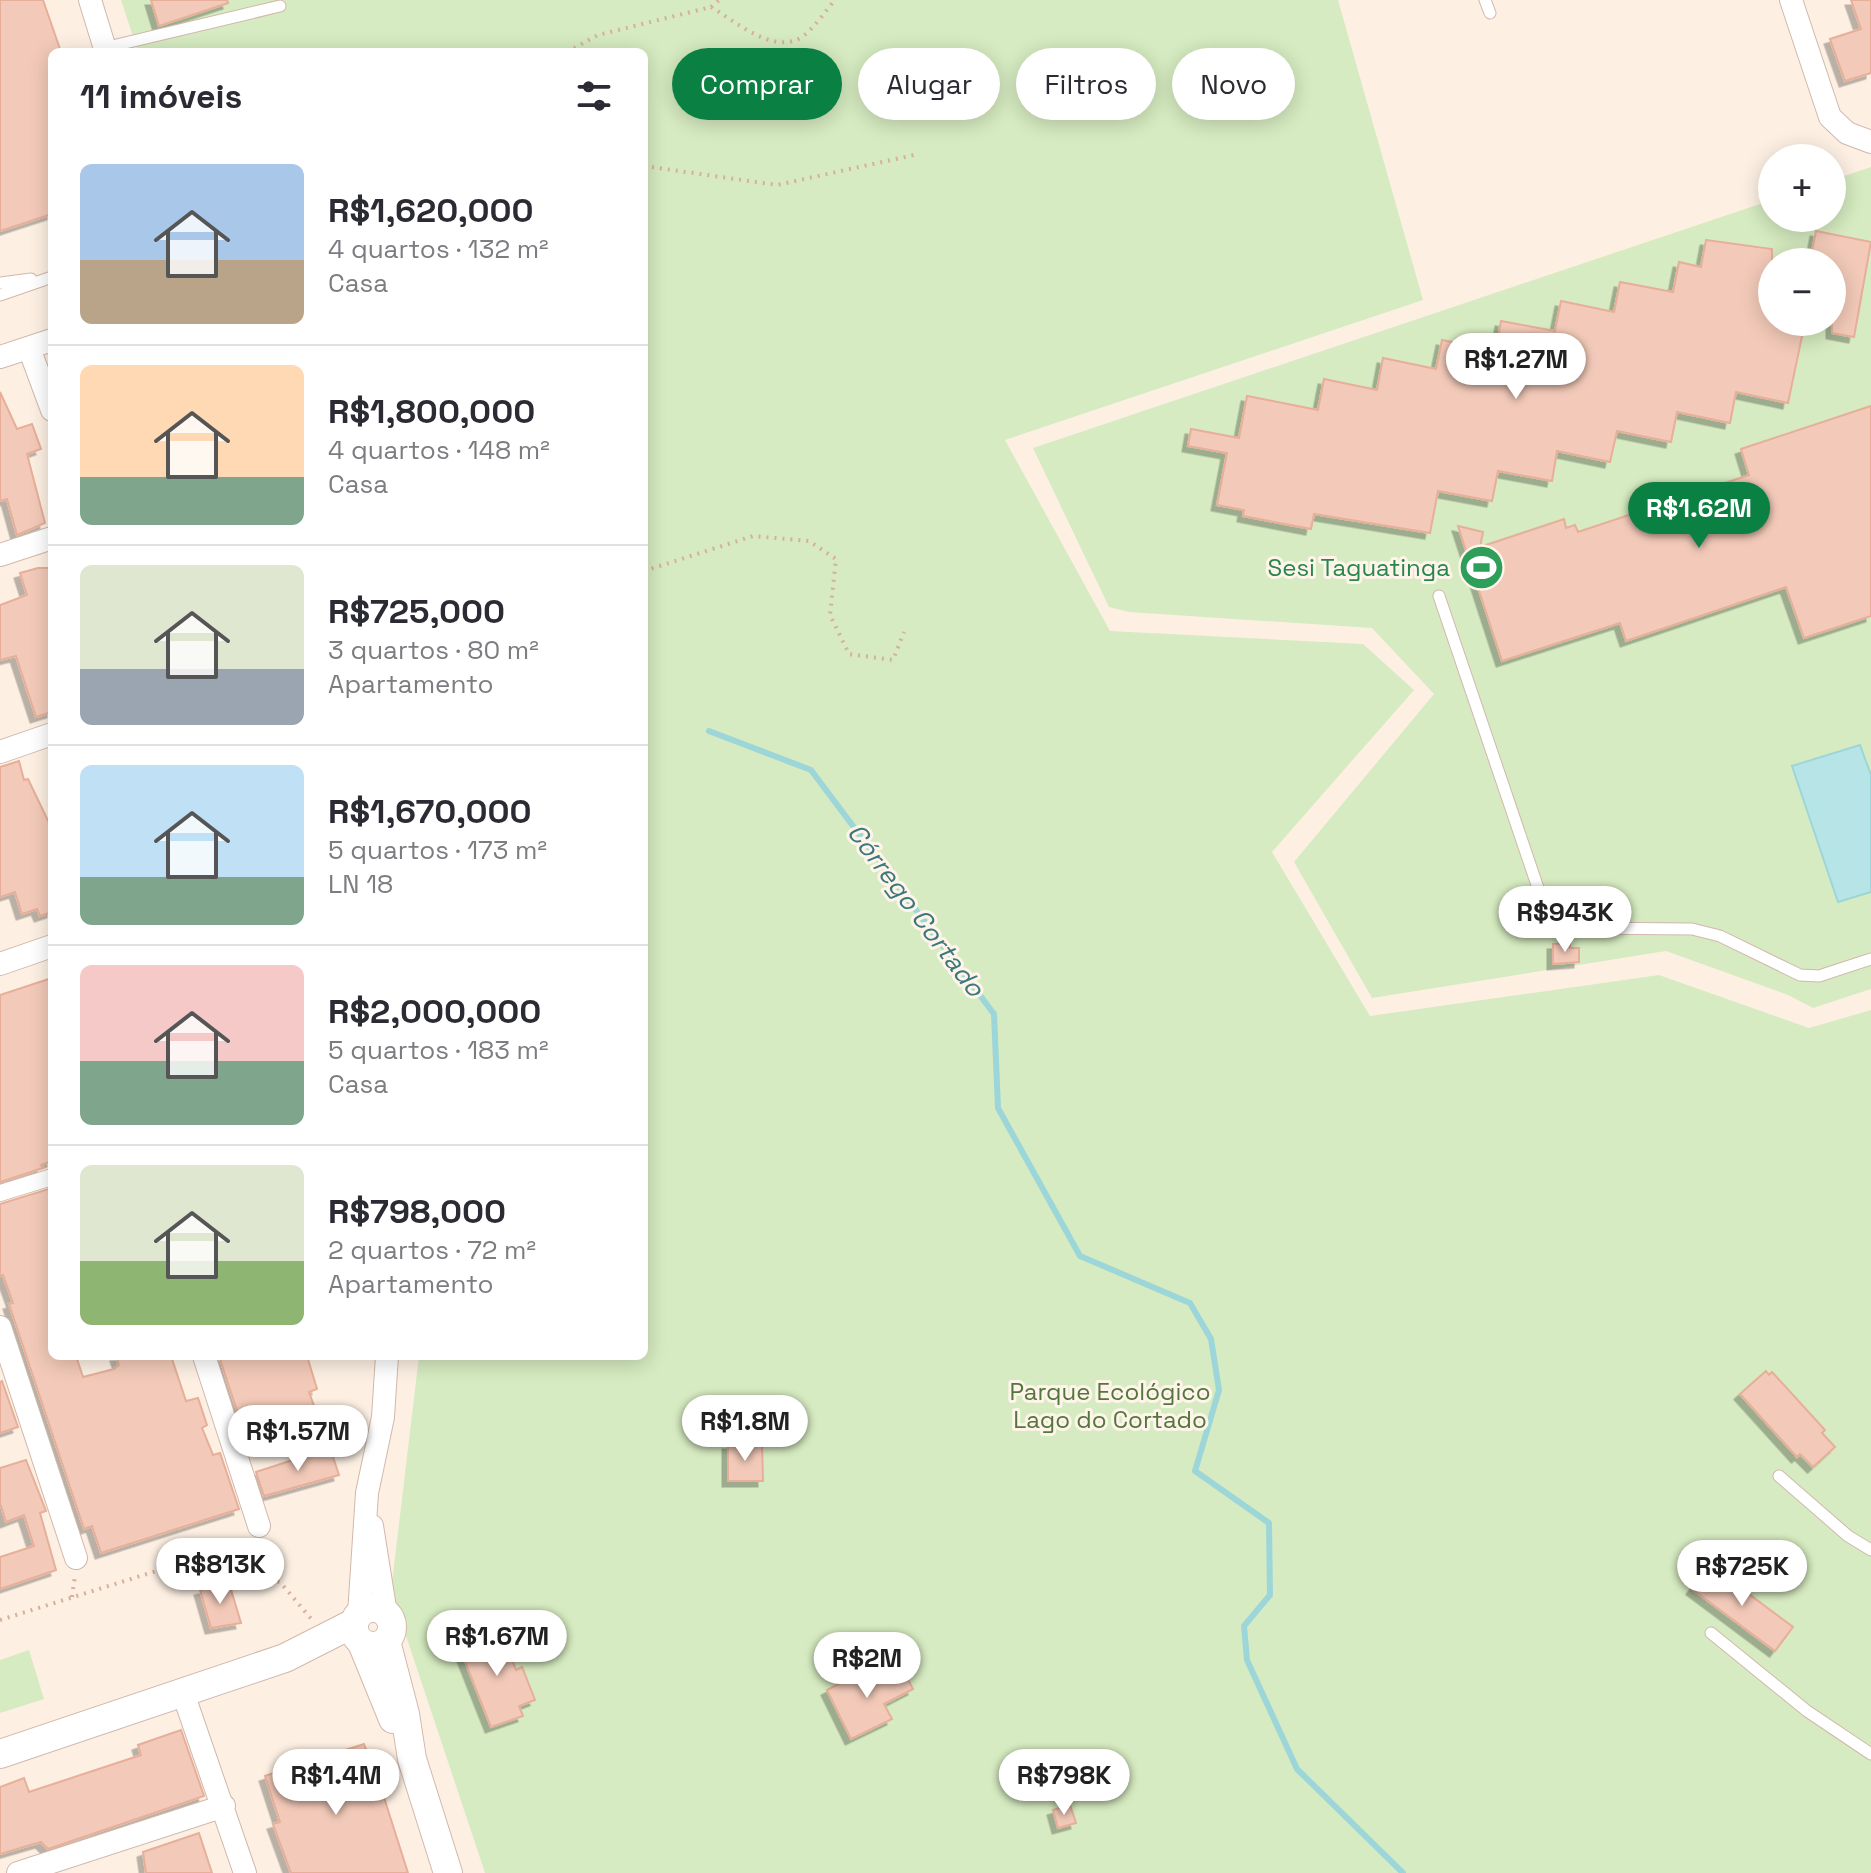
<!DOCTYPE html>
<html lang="pt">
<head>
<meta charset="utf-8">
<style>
  body { margin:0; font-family:"Space Grotesk",sans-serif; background:#f7f7f7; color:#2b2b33; height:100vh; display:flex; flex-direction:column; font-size:30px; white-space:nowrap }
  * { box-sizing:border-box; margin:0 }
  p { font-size:26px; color:#7c7c81 }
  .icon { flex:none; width:44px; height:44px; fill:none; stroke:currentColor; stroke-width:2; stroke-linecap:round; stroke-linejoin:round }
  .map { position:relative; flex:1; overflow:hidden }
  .sheet { position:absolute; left:48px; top:48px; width:600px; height:1312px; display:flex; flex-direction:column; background:#fff; border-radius:12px; box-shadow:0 4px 20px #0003 }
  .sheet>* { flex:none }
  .top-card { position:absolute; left:672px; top:48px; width:760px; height:72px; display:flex; gap:16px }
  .controls { position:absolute; left:1758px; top:144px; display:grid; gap:16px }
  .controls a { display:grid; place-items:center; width:88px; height:88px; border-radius:50%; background:#fff; box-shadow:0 4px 20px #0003; font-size:40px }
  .price { position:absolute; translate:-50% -68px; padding:0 18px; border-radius:28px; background:#fff; color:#222; font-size:26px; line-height:52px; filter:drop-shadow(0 2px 4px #0008) }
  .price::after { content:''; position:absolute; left:50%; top:48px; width:24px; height:18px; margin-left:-12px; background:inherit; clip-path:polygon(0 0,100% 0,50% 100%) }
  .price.selected { background:#0b8043; color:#fff }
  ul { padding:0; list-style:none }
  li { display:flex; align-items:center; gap:24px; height:200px; padding:0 32px }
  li+li { border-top:2px solid #e1e1e2 }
  li span { display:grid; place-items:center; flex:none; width:224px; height:160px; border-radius:12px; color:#555 }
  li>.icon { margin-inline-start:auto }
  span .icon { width:96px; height:96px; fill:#fffc; stroke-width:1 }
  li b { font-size:34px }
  h2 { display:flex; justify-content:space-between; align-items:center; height:96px; padding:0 32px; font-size:34px }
  .chip { padding:0 28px; border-radius:36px; background:#fff; box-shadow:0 4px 20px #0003; font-size:28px; line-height:72px }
  .chip.selected { background:#0b8043; color:#fff }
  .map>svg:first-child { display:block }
  .green { fill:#d6ebc1; fill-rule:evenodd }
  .water { fill:#b7e5e7; stroke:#9cd6d9; stroke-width:2 }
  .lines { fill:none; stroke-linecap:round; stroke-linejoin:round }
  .stream { stroke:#9cd6d9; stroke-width:6 }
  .building { fill:#f3cab9; stroke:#e7af99; stroke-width:2; filter:url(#shadow) }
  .service-casing { stroke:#d1b8ac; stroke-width:13 }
  .pedestrian-casing { stroke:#d1b8ac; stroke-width:18 }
  .minor-casing { stroke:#d1b8ac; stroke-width:24 }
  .tertiary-casing { stroke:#d1b8ac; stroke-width:30 }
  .path { stroke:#d8ae9c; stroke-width:4; stroke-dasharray:2 6; stroke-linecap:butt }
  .service { stroke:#fff; stroke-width:11 }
  .pedestrian { stroke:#fff; stroke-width:16 }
  .minor { stroke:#fff; stroke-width:22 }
  .tertiary { stroke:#fff; stroke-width:28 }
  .labels { text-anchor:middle; stroke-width:6; stroke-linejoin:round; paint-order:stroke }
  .leisure-label { font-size:24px; fill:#27864d; stroke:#fff4ea; text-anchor:end }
  .park-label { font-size:24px; fill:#53763d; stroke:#fff4ea }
  .water-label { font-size:26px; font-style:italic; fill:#3b787c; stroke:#fff4ea }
</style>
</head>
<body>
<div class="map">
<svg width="1871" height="1873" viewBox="0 0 1871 1873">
  <defs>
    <filter id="shadow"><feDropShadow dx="-5.5" dy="5.5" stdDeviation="0" flood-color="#0004"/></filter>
  </defs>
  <rect width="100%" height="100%" fill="#fdf0e3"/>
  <!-- green -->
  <path class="green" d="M121 0H1338L1423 300 1005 440 1110 631 1363 644 1414 690 1272 852 1370 1016 1659 975 1809 1028 1871 1010V1873H485L391 1591 419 1356H644V52H138Z
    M1871 167V989L1813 1008 1788 995 1666 951 1372 998 1294 862 1434 694 1372 628 1129 612 1109 607 1033 448 1772 200V218H1832V180ZM1772 262H1832V322H1772Z
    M29 1650 44 1699 0 1713V1660Z"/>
  <!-- water -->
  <path class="water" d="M1860 745 1871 775V892L1838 902 1792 766Z"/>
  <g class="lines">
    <!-- stream -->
    <path class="stream" d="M709 731 811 770 994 1014 998 1108 1080 1256 1190 1303 1211 1339 1219 1390 1195 1471 1269 1523 1270 1595 1244 1626 1247 1660 1297 1769 1403 1873"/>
  </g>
  <!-- building -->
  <path class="building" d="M0 0H43L61 52H52V214L0 231Z
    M151 0H227L228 3 159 26Z
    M1851 0H1871V73L1845 81 1830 39 1861 29Z
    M1816 231 1871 242 1854 337 1832 333V262H1810Z
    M1706 240 1772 249V322H1805L1788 403 1736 392 1730 423 1677 412 1671 442 1617 431 1610 462 1557 451 1552 481 1498 471 1492 501 1438 491 1430 533 1314 514 1311 529 1243 516 1244 510 1217 505 1227 453 1188 446 1191 429 1239 438 1247 396 1318 410 1324 379 1377 390 1383 358 1436 369 1442 340 1496 351 1501 321 1555 331 1561 301 1614 312 1620 282 1673 292 1679 262 1701 267Z
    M0 392 17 429 32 424 41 449 27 454 45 523 17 535 7 499 0 501Z
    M1871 406V616L1804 638 1786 587 1626 641 1620 623 1502 661 1458 526 1483 532 1480 547 1564 519 1566 528 1575 525 1578 532 1749 475 1741 449Z
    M38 568H49L52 577V712L36 717 16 656 0 660V605L27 595 20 573Z
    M19 761 24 780 28 779 52 829V912L40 916 37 909 22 914 15 892 0 897V767Z
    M1570 943V948H1579V962L1553 964V944Z
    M52 978V1161L41 1165 43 1168 0 1182V995Z
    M52 1188V1356H76L83 1377 114 1369 119 1365 116 1356H171L186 1401 198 1398 207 1425 202 1428 213 1455 220 1453 239 1509 101 1553 92 1526 84 1529 9 1304 13 1303 3 1275 0 1276V1204Z
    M219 1356H307L317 1389 309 1392 321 1425 248 1444Z
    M1766 1371 1769 1375 1772 1372 1825 1430 1822 1433 1835 1447 1813 1467 1800 1454 1797 1457 1740 1394Z
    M2 1381 18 1427 0 1433V1382Z
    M728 1444H762L763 1481H728Z
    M330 1448 339 1475 264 1496 256 1472Z
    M26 1460 46 1511 40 1513 56 1570 0 1589V1557L34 1546 24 1515 6 1522 0 1503V1468Z
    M1710 1565 1793 1627 1775 1651 1692 1589Z
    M229 1583 241 1623 211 1628 200 1590Z
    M500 1629 516 1670 522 1667 535 1700 519 1706 523 1716 491 1727 459 1646Z
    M902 1668 913 1689 884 1704 892 1719 851 1739 827 1690 864 1671 871 1684Z
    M181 1730 204 1796 48 1849 41 1842 0 1854V1787L24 1778 29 1792 141 1755 138 1745Z
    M364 1744 372 1766 378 1764 385 1787 381 1788 408 1873H291L273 1824 280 1822 265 1776Z
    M1070 1805 1076 1823 1058 1828 1053 1810Z
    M199 1833 212 1873H146L143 1852Z"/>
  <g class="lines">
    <defs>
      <path id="service" d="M1485 0 1490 13
        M104 48 280 6
        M0 283 31 279
        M0 295 52 277
        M1439 596 1538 888 1556 913 1576 928 1692 929 1720 936 1800 975 1819 976 1871 959
        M1779 1476 1848 1536 1871 1550
        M1711 1633 1807 1711 1871 1754"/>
      <path id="pedestrian" d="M0 1193 52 1177"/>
      <path id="minor" d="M90 0 106 52
        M1791 0 1830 117 1847 133 1871 142
        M29 348 52 410
        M0 357 52 340
        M0 555 52 538
        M0 752 52 734
        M0 964 52 946
        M0 1327 76 1558
        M204 1356 259 1526
        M372 1526 386 1614
        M359 1614 367 1493 383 1417 387 1356
        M183 1693 245 1873
        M18 1873 224 1806"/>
      <path id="tertiary" d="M354 1627a19 19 0 1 1 38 0a19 19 0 1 1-38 0Z
        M386 1641 405 1714 412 1759 448 1873
        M362 1643 393 1719
        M0 1754 285 1658 354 1623"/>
    </defs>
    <!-- service casing -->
    <use href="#service" class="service-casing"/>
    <!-- pedestrian casing -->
    <use href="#pedestrian" class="pedestrian-casing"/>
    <!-- minor casing -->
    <use href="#minor" class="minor-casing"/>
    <!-- tertiary casing -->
    <use href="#tertiary" class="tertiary-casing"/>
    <!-- path -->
    <path class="path" d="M711 7 719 0
      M567 52 598 35 711 7C733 20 769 51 796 40 810 35 825 11 835 0
      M644 166 777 185 914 155
      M644 571 753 536 809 541 836 559 830 615 849 654 893 660 904 632
      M249 1576 255 1543
      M72 1597 75 1576
      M0 1620 182 1563 280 1582 313 1621"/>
    <!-- service -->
    <use href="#service" class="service"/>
    <!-- pedestrian -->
    <use href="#pedestrian" class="pedestrian"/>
    <!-- minor -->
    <use href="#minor" class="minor"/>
    <!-- tertiary -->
    <use href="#tertiary" class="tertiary"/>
  </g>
  <!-- icons -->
  <defs>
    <symbol id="stadium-disc" viewBox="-11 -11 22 22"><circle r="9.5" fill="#2e9e5b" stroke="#fff4ea"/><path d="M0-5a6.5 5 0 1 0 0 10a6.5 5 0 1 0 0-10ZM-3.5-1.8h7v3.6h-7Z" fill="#fff"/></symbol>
  </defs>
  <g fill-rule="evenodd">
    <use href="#stadium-disc" x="1456" y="542" width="51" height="51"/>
  </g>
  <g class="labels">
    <!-- leisure labels -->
    <g class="leisure-label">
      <text x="1450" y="576">Sesi Taguatinga</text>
    </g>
    <!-- park labels -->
    <g class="park-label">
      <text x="1110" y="1400">Parque Ecológico<tspan x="1110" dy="28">Lago do Cortado</tspan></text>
    </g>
    <!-- water labels -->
    <g class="water-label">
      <text transform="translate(916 910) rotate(53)" y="9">Córrego Cortado</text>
    </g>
  </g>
</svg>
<div class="controls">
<a>+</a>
<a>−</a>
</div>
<b class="price" style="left:1516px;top:401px">R$1.27M</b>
<b class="price selected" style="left:1699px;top:550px">R$1.62M</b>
<b class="price" style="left:1565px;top:954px">R$943K</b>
<b class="price" style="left:745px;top:1463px">R$1.8M</b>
<b class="price" style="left:298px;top:1473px">R$1.57M</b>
<b class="price" style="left:220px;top:1606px">R$813K</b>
<b class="price" style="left:1742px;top:1608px">R$725K</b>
<b class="price" style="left:497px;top:1678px">R$1.67M</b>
<b class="price" style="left:867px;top:1700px">R$2M</b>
<b class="price" style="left:336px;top:1817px">R$1.4M</b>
<b class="price" style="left:1064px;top:1817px">R$798K</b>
<div class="top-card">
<a class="chip selected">Comprar</a>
<a class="chip">Alugar</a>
<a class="chip">Filtros</a>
<a class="chip">Novo</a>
</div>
<section class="sheet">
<h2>11 imóveis<svg class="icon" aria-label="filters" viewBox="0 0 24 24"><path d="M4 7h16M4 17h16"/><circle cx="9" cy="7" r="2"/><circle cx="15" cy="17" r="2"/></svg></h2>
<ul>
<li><span style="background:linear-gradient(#a9c7e8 60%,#b9a48a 0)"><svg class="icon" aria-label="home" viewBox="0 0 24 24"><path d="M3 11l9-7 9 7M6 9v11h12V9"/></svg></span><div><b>R$1,620,000</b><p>4 quartos · 132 m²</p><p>Casa</p></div></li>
<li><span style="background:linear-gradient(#ffd9b3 70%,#7fa58c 0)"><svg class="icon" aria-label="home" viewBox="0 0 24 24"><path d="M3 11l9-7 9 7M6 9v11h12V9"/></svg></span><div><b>R$1,800,000</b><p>4 quartos · 148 m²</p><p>Casa</p></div></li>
<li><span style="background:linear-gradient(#dfe7d0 65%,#9aa5b1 0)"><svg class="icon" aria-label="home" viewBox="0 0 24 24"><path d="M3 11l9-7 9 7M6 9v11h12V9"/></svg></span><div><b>R$725,000</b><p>3 quartos · 80 m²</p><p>Apartamento</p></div></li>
<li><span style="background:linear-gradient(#bfe0f5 70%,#7fa58c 0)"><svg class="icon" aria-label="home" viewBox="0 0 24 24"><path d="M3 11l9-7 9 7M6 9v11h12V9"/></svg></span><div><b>R$1,670,000</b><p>5 quartos · 173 m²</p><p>LN 18</p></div></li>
<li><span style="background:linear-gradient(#f6c9c9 60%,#7fa58c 0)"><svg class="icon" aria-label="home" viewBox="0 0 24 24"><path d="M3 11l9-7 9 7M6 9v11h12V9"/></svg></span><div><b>R$2,000,000</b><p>5 quartos · 183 m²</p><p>Casa</p></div></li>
<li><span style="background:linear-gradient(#dfe7d0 60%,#8fb573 0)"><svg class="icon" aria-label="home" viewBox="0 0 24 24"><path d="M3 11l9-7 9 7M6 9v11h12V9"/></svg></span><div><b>R$798,000</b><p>2 quartos · 72 m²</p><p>Apartamento</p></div></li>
</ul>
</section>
</div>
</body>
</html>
